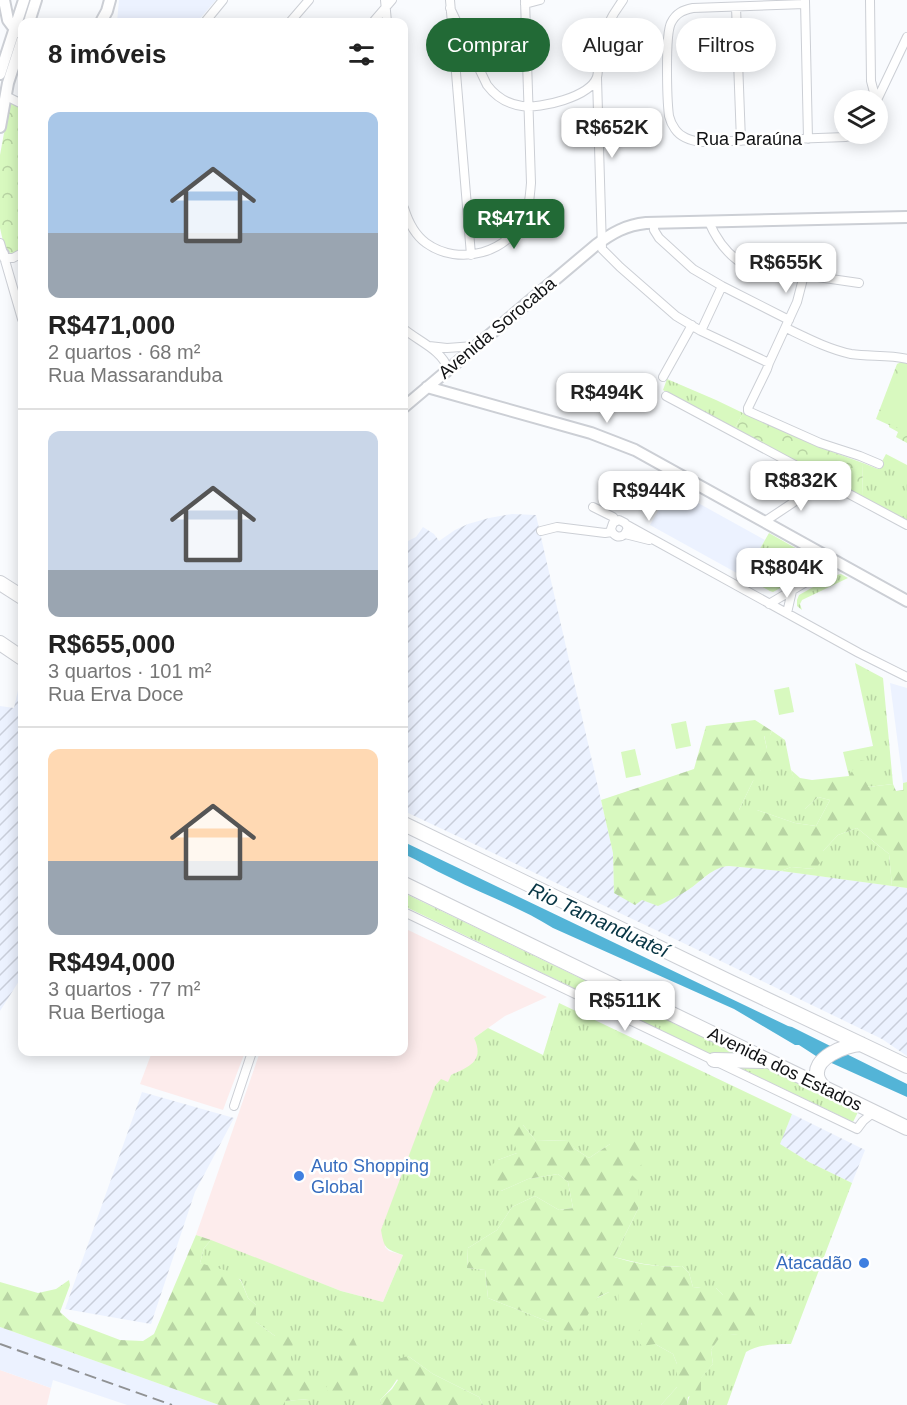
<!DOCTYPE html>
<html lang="pt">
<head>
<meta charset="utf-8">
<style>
  body { margin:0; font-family:Helvetica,sans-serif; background:#f2f2f2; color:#222; height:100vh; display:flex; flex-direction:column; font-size:22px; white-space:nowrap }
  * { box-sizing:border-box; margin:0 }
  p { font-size:20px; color:#767676 }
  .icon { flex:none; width:33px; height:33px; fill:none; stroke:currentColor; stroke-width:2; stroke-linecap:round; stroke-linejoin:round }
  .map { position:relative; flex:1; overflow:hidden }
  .sheet { position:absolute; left:18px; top:18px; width:390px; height:1038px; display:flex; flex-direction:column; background:#fff; border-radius:12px; box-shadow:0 3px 15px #0003 }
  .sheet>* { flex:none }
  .banner { position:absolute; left:426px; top:18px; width:390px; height:54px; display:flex; gap:12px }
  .fabs { position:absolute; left:834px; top:90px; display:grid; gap:12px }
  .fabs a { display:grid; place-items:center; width:54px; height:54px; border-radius:50%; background:#fff; box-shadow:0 3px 15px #0003; font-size:30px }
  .price { position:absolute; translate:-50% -51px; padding:0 14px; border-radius:12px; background:#fff; color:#222; font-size:20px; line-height:39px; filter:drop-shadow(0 2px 3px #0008) }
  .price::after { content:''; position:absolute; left:50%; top:36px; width:18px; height:14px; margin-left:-9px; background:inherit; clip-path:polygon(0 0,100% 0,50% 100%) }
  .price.on { background:#226a36; color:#fff }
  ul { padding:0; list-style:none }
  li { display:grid; align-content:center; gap:12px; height:318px; padding:0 30px }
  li+li { border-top:2px solid #e0e0e0 }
  li span { display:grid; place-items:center; height:186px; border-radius:12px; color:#555 }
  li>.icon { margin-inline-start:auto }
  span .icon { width:108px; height:108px; fill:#fffc; stroke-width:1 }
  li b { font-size:26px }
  h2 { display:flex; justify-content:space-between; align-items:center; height:72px; padding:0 30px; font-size:26px }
  .tag { padding:0 21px; border-radius:27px; background:#fff; box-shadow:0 3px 15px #0003; font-size:21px; line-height:54px }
  .tag.on { background:#226a36; color:#fff }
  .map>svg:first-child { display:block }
  .commercial { fill:#fdecec }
  .industrial { fill:url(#industrial-furrows) }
  .built { fill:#ecf2ff }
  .grass { fill:url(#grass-tufts) }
  .forest { fill:url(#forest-firs) }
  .park { fill:url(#park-crowns) }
  .pitch { fill:#d8f9bf }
  .water { fill:#53b4d7 }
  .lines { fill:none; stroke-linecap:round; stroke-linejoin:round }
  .street-casing { stroke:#cccfd5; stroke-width:10 }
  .secondary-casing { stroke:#cccfd5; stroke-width:14 }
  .highway-casing { stroke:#cccfd5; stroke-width:16 }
  .street { stroke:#fff; stroke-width:8 }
  .secondary { stroke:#fff; stroke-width:10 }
  .highway { stroke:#fff; stroke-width:14 }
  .rail { stroke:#909294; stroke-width:2; stroke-dasharray:12 6; stroke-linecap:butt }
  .shop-dot { fill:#3f7fe0; stroke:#fff; stroke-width:2 }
  .labels { text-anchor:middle; stroke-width:5; stroke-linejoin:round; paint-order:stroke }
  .street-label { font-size:18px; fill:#111214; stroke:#fff }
  .shop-label { font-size:18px; fill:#366cbe; stroke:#fff; text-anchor:start }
  .water-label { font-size:20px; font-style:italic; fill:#073544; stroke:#fff }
</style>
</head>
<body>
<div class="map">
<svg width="907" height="1405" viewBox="0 0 907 1405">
  <defs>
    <pattern id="industrial-furrows" width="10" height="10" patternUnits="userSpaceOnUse" patternTransform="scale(1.5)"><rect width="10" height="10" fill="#ecf2ff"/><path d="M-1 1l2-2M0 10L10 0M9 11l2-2" fill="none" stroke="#c9ceda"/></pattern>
    <pattern id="grass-tufts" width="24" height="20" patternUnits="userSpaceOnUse" patternTransform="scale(1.5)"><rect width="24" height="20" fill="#d8f9bf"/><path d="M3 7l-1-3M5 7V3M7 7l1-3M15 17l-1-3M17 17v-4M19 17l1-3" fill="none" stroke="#b8d4a3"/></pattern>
    <pattern id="forest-firs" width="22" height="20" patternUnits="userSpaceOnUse" patternTransform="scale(1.5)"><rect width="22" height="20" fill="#d8f9bf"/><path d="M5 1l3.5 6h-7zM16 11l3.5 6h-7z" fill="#b8d4a3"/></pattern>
    <pattern id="park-crowns" width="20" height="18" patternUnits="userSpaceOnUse" patternTransform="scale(1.5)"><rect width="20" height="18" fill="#d8f9bf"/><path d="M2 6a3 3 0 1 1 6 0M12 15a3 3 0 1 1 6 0" fill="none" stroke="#b8d4a3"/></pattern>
  </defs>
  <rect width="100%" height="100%" fill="#f9fbfe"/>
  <!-- commercial -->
  <path class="commercial" d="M404 928 547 997 505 1016 474 1038 478 1045V1053L475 1062 470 1067 451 1075 385 1247 389 1251 403 1255 383 1302 341 1291 196 1235 260 1052H404Z
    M152 1052H245L223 1110 140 1084Z
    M0 1370 51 1388 47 1405H0Z"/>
  <!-- industrial -->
  <path class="industrial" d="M512 514 536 515 613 853 614 893 642 900 687 891 713 871 721 867 729 866 781 871 907 888V1056L882 1039 698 950 404 811V543L416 537 423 527 434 534 439 541 455 530 468 524 489 518Z
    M22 673V955L19 981 0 1011V706L14 708Z
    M142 1092 234 1118 195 1192 151 1324 65 1309Z
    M792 1114 865 1150 852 1183 809 1162 779 1144Z"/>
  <!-- built -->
  <path class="built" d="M119 0H216L197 22H117Z
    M671 488 765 540 744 577 650 525Z
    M890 683 907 688V782L903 783Z
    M0 1327 219 1405H127L53 1380 51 1388 0 1370Z"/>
  <!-- grass -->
  <path class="grass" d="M522 17 523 68 518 59 506 24Z
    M667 379 716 400 743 413 734 430 663 390Z
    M886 454 907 465V521L862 497 863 463 878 469Z
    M769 533 813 558 816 561 815 569 773 592 770 591 744 577Z
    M841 574 848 578 802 600 800 604 802 610 797 606V600L799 595 833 576Z
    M855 663 883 678 893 784 868 787 849 776 843 752 873 746Z
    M772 731 785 740 791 770 805 809 818 797 830 800 816 826 795 823 757 810H739L753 781 761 770 767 749 764 735H770Z
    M857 828 889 854 892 886 781 871 791 867 814 869 823 851 838 835Z
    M404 893 742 1056H720L710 1054 404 906Z
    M559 1003 792 1114 780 1144 809 1162 852 1183 791 1344C776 1344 759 1344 746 1352L727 1405H687C690 1389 702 1376 713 1364L711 1350 722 1333 738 1335 723 1295 716 1288H701L693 1287 689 1273 682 1266C659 1268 637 1263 614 1257L639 1207 629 1172 626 1144H610L589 1158 575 1149 569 1140 536 1141 523 1125 517 1153 498 1160 501 1191 528 1179 558 1174 568 1182 573 1208 559 1210 535 1196 512 1207 497 1230 468 1248 467 1268 485 1270 488 1298 549 1322 609 1292H620L655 1344 673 1354 677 1364V1387L661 1405H483L479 1397 433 1374 408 1356C399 1376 396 1385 380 1400L382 1405H285V1401L309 1399 275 1336 256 1322V1305L248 1298 241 1280 200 1263 204 1248 211 1240 341 1291 383 1302 403 1255C386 1249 384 1249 381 1230L435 1086 441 1079 448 1082 451 1075C469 1067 485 1061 474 1038L488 1028 543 1055Z
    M738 1067H762L769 1069 858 1112 853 1122Z"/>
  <!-- forest -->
  <path class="forest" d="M755 720 772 731 770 735 764 736 767 749 776 757V766L771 771 761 770 760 777 753 781 739 810H757L795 823 816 826 830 800 818 797 805 809 789 807 795 783 791 770 800 778 812 780 849 776 859 760 872 762 868 787 893 784 896 791 903 790V783L907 782V888L892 886 889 854 857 828 838 835 823 851 825 858 814 869 791 867 781 871 729 866C712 867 702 881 688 890 679 896 668 901 658 906L642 900 635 905 614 893 613 853 601 800 694 769 706 726Z
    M523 1125 536 1141 570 1140 575 1149 589 1158 610 1144H626L630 1136H652L643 1164 629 1172 638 1181 639 1207 614 1257C637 1264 659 1268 682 1266L689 1273 693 1287 701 1288H716L723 1295 738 1288 754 1298 760 1331 738 1335 722 1334 711 1350 713 1364 701 1378V1391L688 1397 687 1405H661L677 1387V1364L673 1354 655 1344 642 1346 635 1338 642 1324 632 1319 619 1302V1292H609L598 1297 577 1334 555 1328 549 1322 488 1298 485 1270 467 1268 468 1248 497 1230 512 1207 535 1196 559 1210 573 1208 568 1182 558 1174 528 1179 501 1191 489 1185 485 1170 498 1160 517 1153 511 1129Z
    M196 1235 211 1240 204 1248 200 1263 231 1272 241 1281 248 1298 256 1305V1322L275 1336H294L290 1363 303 1365 315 1392 309 1399 285 1401V1405H219L0 1327V1282L38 1293 56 1289 69 1280 70 1285 60 1312 70 1321 120 1340 143 1341 154 1334Z
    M339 1328 352 1335 360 1353 357 1360 358 1379 353 1383 352 1395 345 1401 334 1402 326 1388 335 1369 341 1351 336 1332Z
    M408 1356 433 1374 479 1397 483 1405H382L380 1400 392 1389 398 1380 389 1375 388 1362Z"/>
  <!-- park -->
  <path class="park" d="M11 104H14L22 107V247C18 254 11 255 5 250L0 228V155L9 106Z
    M901 362 907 363V443L896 437 898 432 889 427V425L876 419 897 364Z
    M743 413 816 446 863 463 862 497 734 430Z"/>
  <!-- pitch -->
  <path class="pitch" d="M903 365 907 367V432L877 418Z
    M789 687 794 712 779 715 774 690Z
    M686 721 691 746 676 749 671 724Z
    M635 749 641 775 626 778 621 752Z"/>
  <!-- water -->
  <path class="water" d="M404 842 788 1026 792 1027 907 1084V1097L816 1056 799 1045H795L734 1009 553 928C520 907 484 895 449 877 434 870 419 861 404 854Z"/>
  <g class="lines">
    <defs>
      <path id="street" d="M385 0 387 22
        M450 0 471 255
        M870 0 871 81 876 100
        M805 1 808 139
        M525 4 540 0
        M805 4 693 8C683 10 676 13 671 23 665 35 667 100 669 116 670 120 672 125 675 129 681 138 691 141 703 142L846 137 857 134
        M736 7 741 141
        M450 8 487 85C496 97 507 104 522 106 540 109 590 97 597 77 599 71 597 61 598 54 602 34 611 16 623 0
        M205 22 223 0
        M290 22 309 0
        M373 22 392 0
        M597 78 602 249 620 267 676 316 701 331 769 363
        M6 96 22 104
        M877 100 907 37
        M404 208C408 221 415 235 426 243 459 267 510 253 525 215 530 205 530 193 531 183L525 0
        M709 222C717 241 729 257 748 267L859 283
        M654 223V230L659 238 693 269 722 286 789 320
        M0 243 22 319
        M4 258H13L22 253
        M804 275 797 302 769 363 767 369 748 408V411L820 443 860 456 879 464
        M21 310 22 293
        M786 328C807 338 828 349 851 354 869 357 889 354 907 359
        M404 329C418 341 442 350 448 369
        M701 331 722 286
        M429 346 447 348 474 346
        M663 377 692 325
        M666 396 907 525
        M593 507 613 517 616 521
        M764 522 824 482
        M627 525 859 653 907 677
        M541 531 557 527 605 533 612 532
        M625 534 628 528 625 523 619 520 613 523 611 529C613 536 619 539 625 534L649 540
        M769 604 838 563
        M787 613 792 591
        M404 912 857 1129 863 1121 874 1112
        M234 1106 252 1052"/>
      <path id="secondary" d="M4 0 8 20 17 32
        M29 22 36 0
        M101 22 107 11 110 0
        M0 74 24 0
        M0 127 8 83 22 40
        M0 254H3
        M427 387 591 433 635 450 907 601
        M404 407 596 245C612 233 626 225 646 223L907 217"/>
      <path id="highway" d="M0 583 22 597
        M0 643 22 658
        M404 824 728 981 907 1066
        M404 884 907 1128
        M714 1060 763 1061
        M823 1087C821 1084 819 1082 818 1079 810 1058 846 1045 861 1044"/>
    </defs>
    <!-- street casing -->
    <use href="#street" class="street-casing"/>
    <!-- secondary casing -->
    <use href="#secondary" class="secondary-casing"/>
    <!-- highway casing -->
    <use href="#highway" class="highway-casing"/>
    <!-- street -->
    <use href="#street" class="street"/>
    <!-- secondary -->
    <use href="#secondary" class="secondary"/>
    <!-- highway -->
    <use href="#highway" class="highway"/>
    <!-- rail -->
    <path class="rail" d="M0 1344 172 1405"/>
  </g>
  <!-- markers -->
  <g class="shop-dot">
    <circle cx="299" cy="1176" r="6"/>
    <circle cx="864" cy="1263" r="6"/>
  </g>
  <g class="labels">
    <!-- street labels -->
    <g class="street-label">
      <text x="749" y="145">Rua Paraúna</text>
      <text transform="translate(497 328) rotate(-40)" y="6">Avenida Sorocaba</text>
      <text transform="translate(785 1069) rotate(26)" y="6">Avenida dos Estados</text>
    </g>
    <!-- shop labels -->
    <g class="shop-label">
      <text x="311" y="1172">Auto Shopping<tspan x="311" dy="21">Global</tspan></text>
      <text x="852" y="1269" text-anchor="end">Atacadão</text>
    </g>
    <!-- water labels -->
    <g class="water-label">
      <text transform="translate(599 920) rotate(25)" y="7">Rio Tamanduateí</text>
    </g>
  </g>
</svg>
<div class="fabs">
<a><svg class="icon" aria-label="layers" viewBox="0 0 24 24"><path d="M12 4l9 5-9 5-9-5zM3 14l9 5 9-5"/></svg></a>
</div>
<b class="price" style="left:612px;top:159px">R$652K</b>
<b class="price on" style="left:514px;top:250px">R$471K</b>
<b class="price" style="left:786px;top:294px">R$655K</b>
<b class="price" style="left:607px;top:424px">R$494K</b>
<b class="price" style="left:801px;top:512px">R$832K</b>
<b class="price" style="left:649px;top:522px">R$944K</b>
<b class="price" style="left:787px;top:599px">R$804K</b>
<b class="price" style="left:625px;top:1032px">R$511K</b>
<div class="banner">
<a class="tag on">Comprar</a>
<a class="tag">Alugar</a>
<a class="tag">Filtros</a>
</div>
<section class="sheet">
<h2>8 imóveis<svg class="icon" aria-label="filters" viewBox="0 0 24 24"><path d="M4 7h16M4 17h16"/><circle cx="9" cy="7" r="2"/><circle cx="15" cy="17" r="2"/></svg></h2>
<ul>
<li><span style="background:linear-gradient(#a9c7e8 65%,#9aa5b1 0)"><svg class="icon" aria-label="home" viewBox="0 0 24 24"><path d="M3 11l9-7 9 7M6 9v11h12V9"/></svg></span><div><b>R$471,000</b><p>2 quartos · 68 m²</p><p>Rua Massaranduba</p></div></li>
<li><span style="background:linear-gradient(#c9d6e8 75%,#9aa5b1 0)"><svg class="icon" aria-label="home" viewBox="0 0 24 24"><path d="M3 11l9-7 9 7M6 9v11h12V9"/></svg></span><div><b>R$655,000</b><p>3 quartos · 101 m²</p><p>Rua Erva Doce</p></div></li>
<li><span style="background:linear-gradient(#ffd9b3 60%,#9aa5b1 0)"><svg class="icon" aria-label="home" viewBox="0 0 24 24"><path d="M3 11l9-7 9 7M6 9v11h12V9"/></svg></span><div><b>R$494,000</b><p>3 quartos · 77 m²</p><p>Rua Bertioga</p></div></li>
</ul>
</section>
</div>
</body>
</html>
